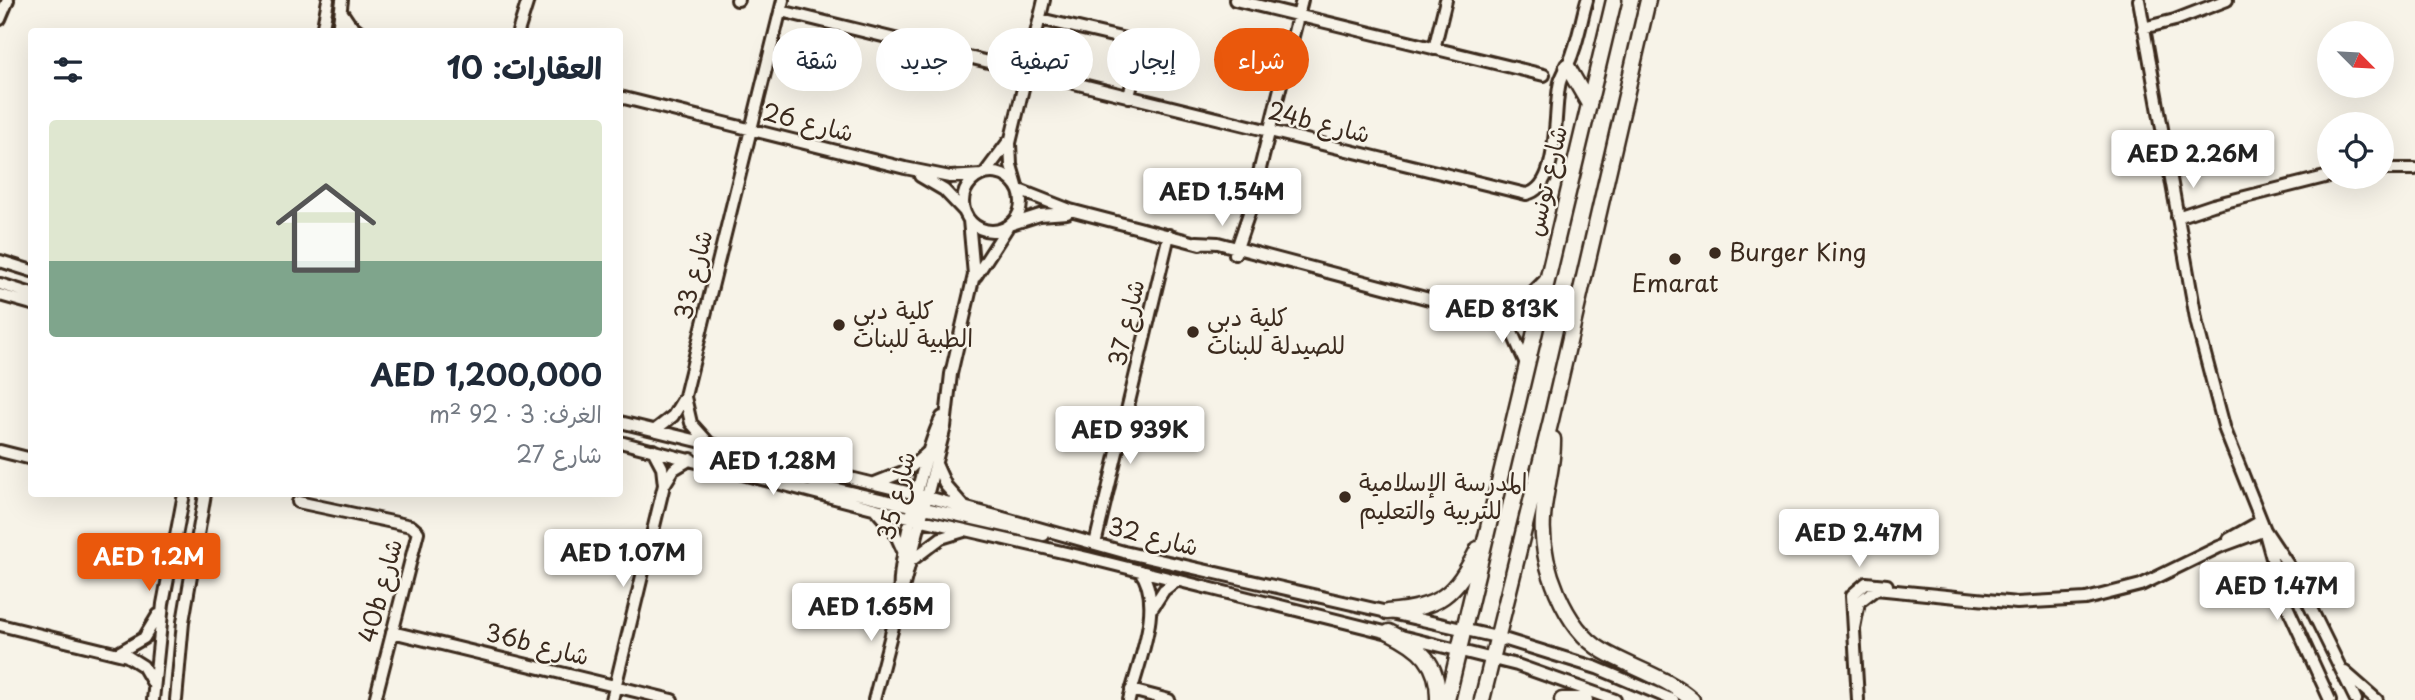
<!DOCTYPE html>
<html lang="ar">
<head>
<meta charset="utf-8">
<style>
  body { margin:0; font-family:"Playpen Sans","Playpen Sans Arabic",sans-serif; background:#f2f2f3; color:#1f2937; direction:rtl; height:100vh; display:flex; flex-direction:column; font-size:26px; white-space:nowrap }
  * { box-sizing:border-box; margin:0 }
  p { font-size:23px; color:#747a83 }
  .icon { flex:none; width:38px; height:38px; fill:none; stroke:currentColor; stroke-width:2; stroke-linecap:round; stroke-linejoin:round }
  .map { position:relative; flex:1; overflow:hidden; direction:ltr }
  .sheet { position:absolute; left:28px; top:28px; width:595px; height:469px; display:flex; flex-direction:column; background:#fff; border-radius:7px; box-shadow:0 7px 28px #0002; direction:rtl }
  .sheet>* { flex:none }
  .hud { position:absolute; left:644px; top:28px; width:665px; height:63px; direction:rtl; display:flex; gap:14px }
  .needle { width:46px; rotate:114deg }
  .controls { position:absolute; left:2317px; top:21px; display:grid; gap:14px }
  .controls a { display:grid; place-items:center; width:77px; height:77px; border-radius:50%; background:#fff; box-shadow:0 7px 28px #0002; font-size:35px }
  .price { position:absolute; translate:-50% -60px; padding:0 16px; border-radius:7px; background:#fff; color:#222; font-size:23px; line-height:46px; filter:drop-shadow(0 2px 4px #0008) }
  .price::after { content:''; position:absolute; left:50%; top:42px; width:21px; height:16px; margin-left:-10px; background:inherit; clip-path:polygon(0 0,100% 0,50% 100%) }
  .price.on { background:#ea580c; color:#fff }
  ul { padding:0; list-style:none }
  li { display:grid; align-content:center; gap:14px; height:371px; padding:0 21px }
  li span { display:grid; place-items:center; height:217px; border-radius:7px; color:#555 }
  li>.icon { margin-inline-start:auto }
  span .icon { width:126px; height:126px; fill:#fffc; stroke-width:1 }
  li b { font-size:30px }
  h2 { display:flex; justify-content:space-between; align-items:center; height:84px; padding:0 21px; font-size:30px }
  .pill { padding:0 24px; border-radius:32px; background:#fff; box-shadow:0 7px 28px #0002; font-size:24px; line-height:63px }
  .pill.on { background:#ea580c; color:#fff }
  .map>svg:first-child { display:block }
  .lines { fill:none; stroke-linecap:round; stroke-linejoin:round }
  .minor-casing { stroke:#3b2a1e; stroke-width:16 }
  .major-casing { stroke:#3b2a1e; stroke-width:19 }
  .minor { stroke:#f7f3e8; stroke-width:10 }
  .major { stroke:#f7f3e8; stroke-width:14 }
  .poi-dot { fill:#3b2a1e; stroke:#f7f3e8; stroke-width:2.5 }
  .labels { text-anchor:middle; stroke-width:5; stroke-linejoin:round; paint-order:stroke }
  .street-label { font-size:24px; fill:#3b2a1e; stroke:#f7f3e8 }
  .poi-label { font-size:24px; fill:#3b2a1e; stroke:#f7f3e8; text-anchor:start }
</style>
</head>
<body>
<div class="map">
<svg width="2415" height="700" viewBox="0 0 2415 700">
  <rect width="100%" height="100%" fill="#f7f3e8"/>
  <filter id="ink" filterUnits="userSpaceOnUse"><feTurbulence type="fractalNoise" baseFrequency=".0143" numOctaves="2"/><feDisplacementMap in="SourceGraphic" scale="14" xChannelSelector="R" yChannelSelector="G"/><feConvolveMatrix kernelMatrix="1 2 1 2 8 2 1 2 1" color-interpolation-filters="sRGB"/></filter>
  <g filter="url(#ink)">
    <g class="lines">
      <defs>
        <path id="minor" d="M737 0H738
          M1235 0 1544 75
          M2139 0 2197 324 2225 430 2265 530 2293 572 2356 700
          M341 11 349 23 360 32
          M781 11 1526 194C1561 188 1553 108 1560 82 1563 72 1570 63 1573 52 1579 36 1582 17 1587 0
          M0 19 8 0
          M1040 19 1134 41 1140 47 1129 97
          M2143 28 2175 20 2227 0
          M322 32 328 0
          M338 32 342 0
          M518 32 528 0
          M1434 49 1446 0
          M620 97 905 168 950 177 981 175
          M2382 169H2415
          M963 202a29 29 0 1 1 58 0a29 29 0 1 1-58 0Z
          M985 173 1008 142
          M920 176 944 190 964 211
          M1017 186 1011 165 1010 143 1044 0
          M1019 190 1070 210 1200 244
          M2177 217 2213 205 2329 176
          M1012 224 1040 215 1067 213
          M1197 242 1218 243 1486 314 1511 330 1527 366
          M1235 254 1249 213 1302 0
          M0 261 32 271
          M976 276 1007 228
          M0 284 32 294
          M0 295 32 304
          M1489 314 1518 307 1547 278
          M685 397 691 423 708 442
          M620 422 928 497 1124 552 1497 637 1597 668 1673 700
          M655 430 673 416 685 396 783 0
          M620 442 896 514 1088 558 1517 665 1615 700
          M653 450 662 467 664 485
          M0 451 32 459
          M936 464 946 486 963 505
          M875 483 908 470 929 451
          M812 490 833 488 906 505 919 504
          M298 502 411 526 418 532 375 700
          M874 508 894 531 904 553
          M920 510 929 509 1044 535
          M2265 533 2282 595 2330 700
          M2229 539 2261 521
          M1095 544 1169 235
          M912 560 941 538 964 531
          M900 594C896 565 927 444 942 417
          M1153 607 1164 590 1176 581
          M0 625 127 656 143 666 154 685
          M1854 628 1859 602 1876 589 2017 603 2086 599 2141 585 2219 547 2265 530
          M392 632 672 700
          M118 653 144 638 158 615
          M2345 672 2377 700
          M1131 690 1169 700
          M153 700 163 604 184 494
          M176 700 183 622 205 494
          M612 700 664 485 674 469 691 459
          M874 700 945 427 951 374 974 275 969 220
          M1129 700C1138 663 1165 603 1140 571
          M1858 700 1852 595 1866 583 1887 585"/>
        <path id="major" d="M1567 66 1589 104
          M1553 439C1554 466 1544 492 1543 519 1540 563 1564 628 1603 651 1632 668 1667 677 1692 700
          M1387 612C1441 607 1454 596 1478 549
          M1389 632C1420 647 1439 663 1438 700
          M1447 700 1614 0
          M1482 700 1551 420 1648 0
          M1562 700H1585"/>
      </defs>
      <!-- minor casing -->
      <use href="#minor" class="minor-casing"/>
      <!-- major casing -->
      <use href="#major" class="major-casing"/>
      <!-- minor -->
      <use href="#minor" class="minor"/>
      <!-- major -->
      <use href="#major" class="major"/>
    </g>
  </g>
  <!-- markers -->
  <g class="poi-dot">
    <circle cx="1715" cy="253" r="7"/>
    <circle cx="1675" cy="259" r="7"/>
    <circle cx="839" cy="325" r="7"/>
    <circle cx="1193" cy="332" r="7"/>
    <circle cx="1345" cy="497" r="7"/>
  </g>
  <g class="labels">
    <!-- street labels -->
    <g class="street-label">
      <text transform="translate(808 123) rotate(14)" y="8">شارع 26</text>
      <text transform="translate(1319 123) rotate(14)" y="8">24b شارع</text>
      <text transform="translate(1547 181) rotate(-77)" y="8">شارع تونس</text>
      <text transform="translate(694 275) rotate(-76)" y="8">شارع 33</text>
      <text transform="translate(1127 323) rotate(-77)" y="8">شارع 37</text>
      <text transform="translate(897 496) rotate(-76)" y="8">شارع 35</text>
      <text transform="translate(1153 537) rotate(14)" y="8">شارع 32</text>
      <text transform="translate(381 591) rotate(-75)" y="8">40b شارع</text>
      <text transform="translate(537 645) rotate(14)" y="8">36b شارع</text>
    </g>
    <!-- poi labels -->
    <g class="poi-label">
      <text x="1729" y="261">Burger King</text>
      <text x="1675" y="292" text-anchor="middle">Emarat</text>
      <text x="853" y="319">كلية دبي<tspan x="853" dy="28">الطبية للبنات</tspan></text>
      <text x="1207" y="326">كلية دبي<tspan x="1207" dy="28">للصيدلة للبنات</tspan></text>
      <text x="1359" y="491">المدرسة الإسلامية<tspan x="1359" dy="28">للتربية والتعليم</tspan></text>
    </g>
  </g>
</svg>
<div class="controls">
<a><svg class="needle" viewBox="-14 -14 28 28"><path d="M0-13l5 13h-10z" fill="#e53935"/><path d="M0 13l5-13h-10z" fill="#747a83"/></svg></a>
<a><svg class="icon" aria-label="locate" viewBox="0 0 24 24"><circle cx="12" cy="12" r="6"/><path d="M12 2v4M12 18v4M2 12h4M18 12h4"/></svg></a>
</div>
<b class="price" style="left:2193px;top:190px">AED 2.26M</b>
<b class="price" style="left:1222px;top:228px">AED 1.54M</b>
<b class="price" style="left:1502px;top:345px">AED 813K</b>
<b class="price" style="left:1130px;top:466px">AED 939K</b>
<b class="price" style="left:773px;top:497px">AED 1.28M</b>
<b class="price" style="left:1859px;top:569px">AED 2.47M</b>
<b class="price" style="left:623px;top:589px">AED 1.07M</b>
<b class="price on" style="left:149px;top:593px">AED 1.2M</b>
<b class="price" style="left:2277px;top:622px">AED 1.47M</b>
<b class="price" style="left:871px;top:643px">AED 1.65M</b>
<div class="hud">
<a class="pill on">شراء</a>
<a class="pill">إيجار</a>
<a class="pill">تصفية</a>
<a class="pill">جديد</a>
<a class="pill">شقة</a>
</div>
<section class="sheet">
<h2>العقارات: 10<svg class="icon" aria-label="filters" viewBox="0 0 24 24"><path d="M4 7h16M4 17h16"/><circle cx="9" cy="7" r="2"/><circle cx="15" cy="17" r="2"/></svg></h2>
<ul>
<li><span style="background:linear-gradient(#dfe7d0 65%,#7fa58c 0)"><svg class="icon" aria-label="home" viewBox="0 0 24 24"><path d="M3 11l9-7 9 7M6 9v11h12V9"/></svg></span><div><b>AED 1,200,000</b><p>الغرف: 3 · 92 m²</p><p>شارع 27</p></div></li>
</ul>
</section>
</div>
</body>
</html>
